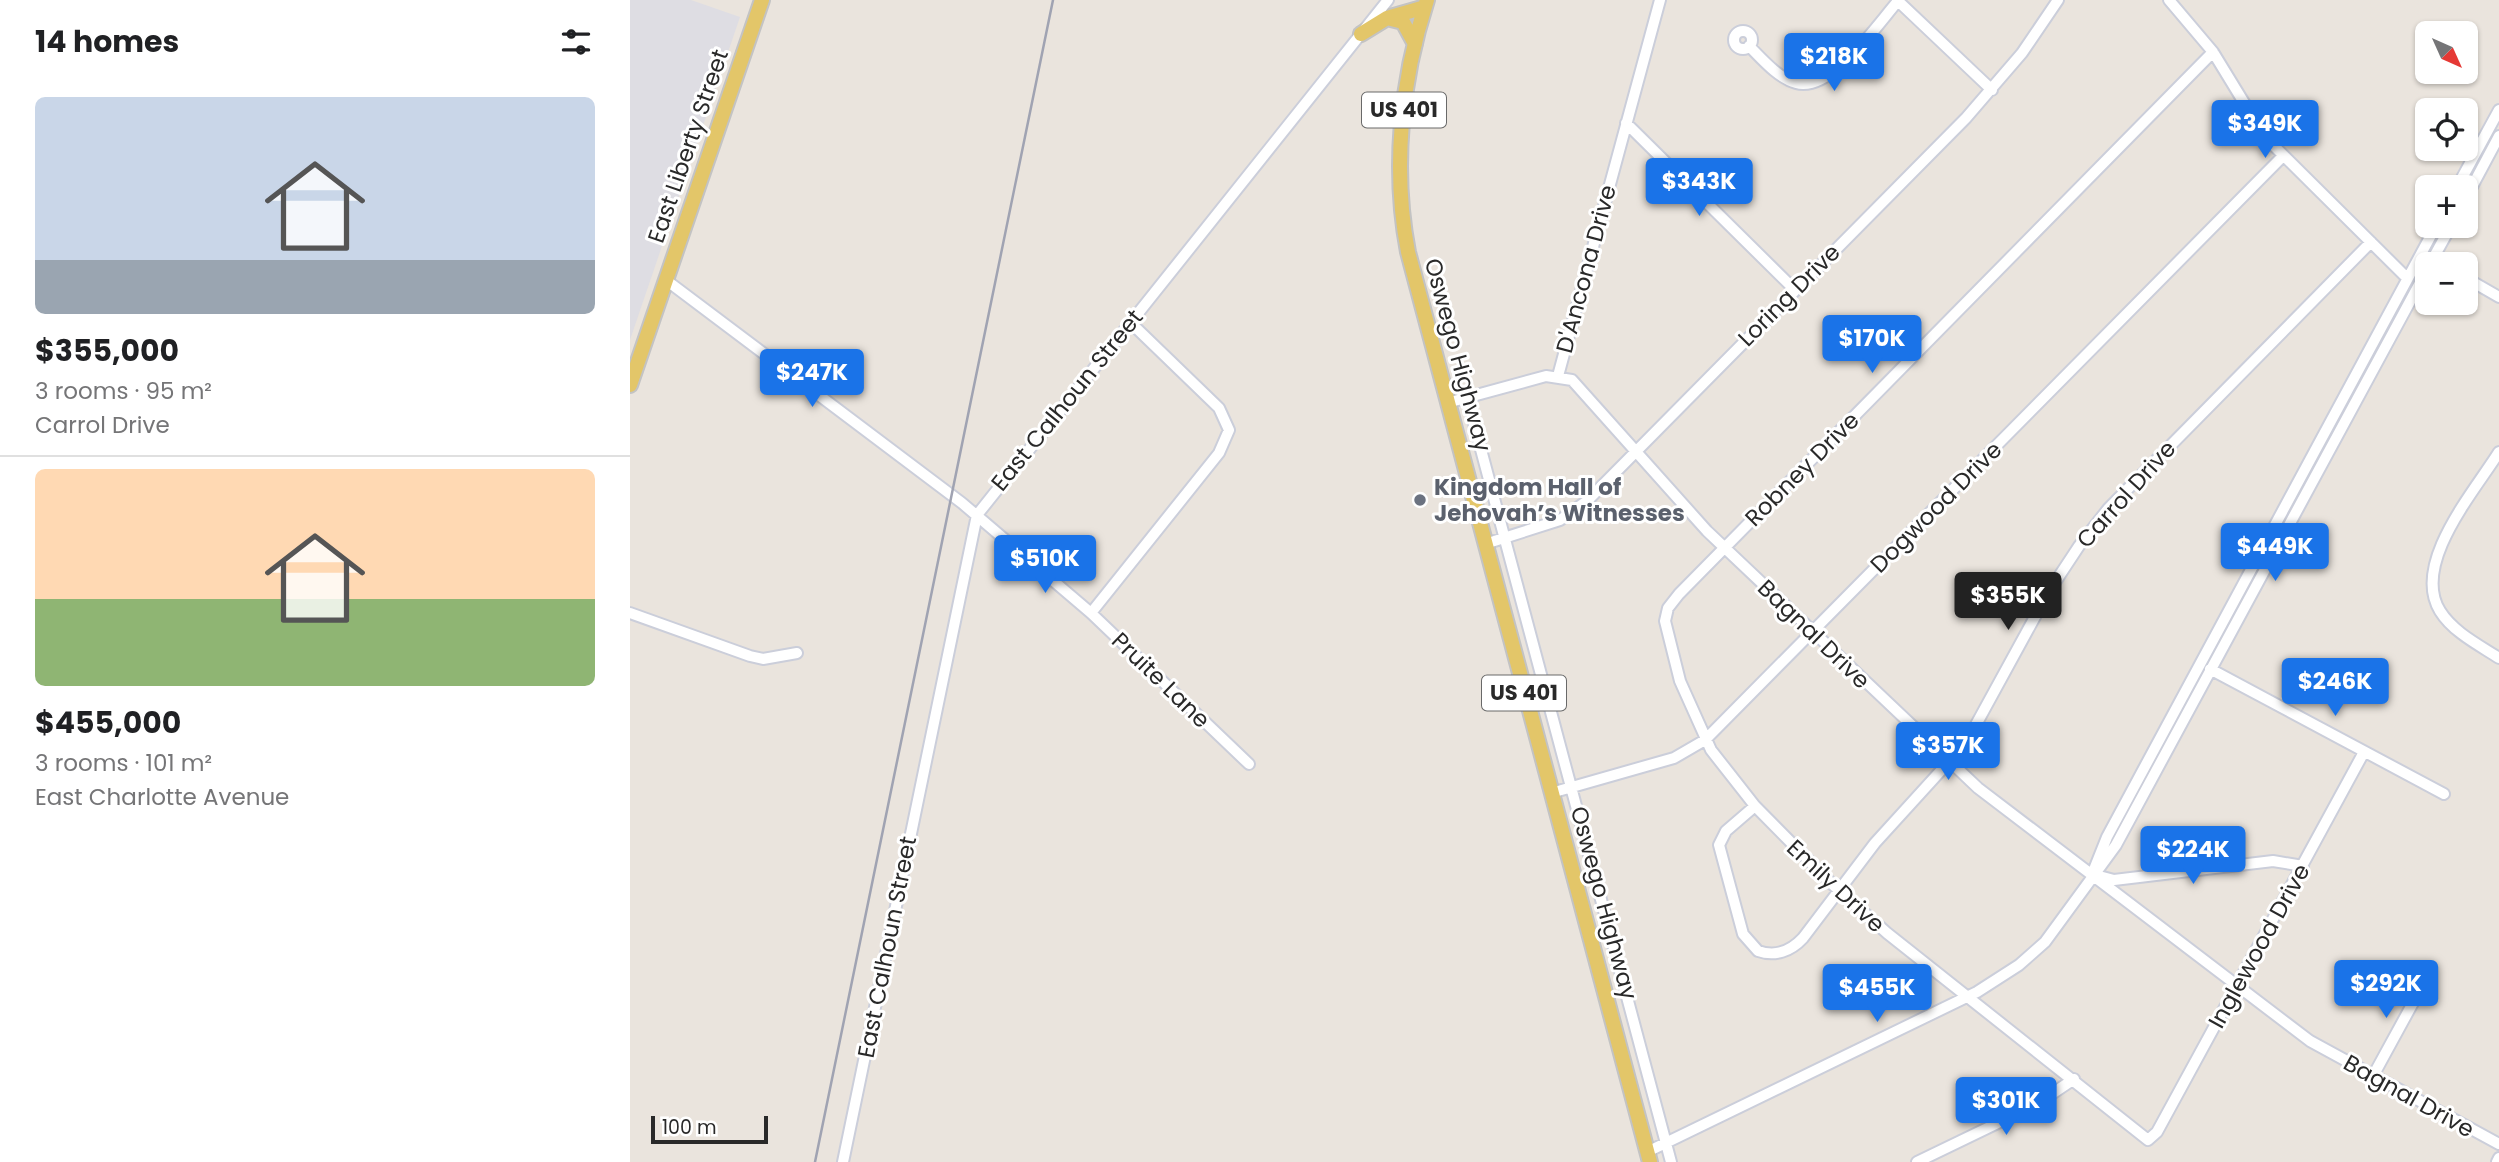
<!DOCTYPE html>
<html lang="en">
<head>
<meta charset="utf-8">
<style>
  body { margin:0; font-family:Poppins,sans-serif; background:#f6f6f6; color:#202124; height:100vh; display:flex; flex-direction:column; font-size:26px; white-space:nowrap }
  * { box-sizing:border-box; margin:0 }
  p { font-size:23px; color:#757577 }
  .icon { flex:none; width:38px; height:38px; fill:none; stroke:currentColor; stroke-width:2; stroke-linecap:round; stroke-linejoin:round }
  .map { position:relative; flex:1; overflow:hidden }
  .side { display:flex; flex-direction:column; background:#fff; width:630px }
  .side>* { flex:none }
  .needle { width:46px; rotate:135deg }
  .tools { position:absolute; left:1785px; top:21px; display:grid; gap:14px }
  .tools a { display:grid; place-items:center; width:63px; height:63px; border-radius:10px; background:#fff; box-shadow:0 2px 5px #0004; font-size:35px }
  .scale { position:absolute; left:21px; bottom:18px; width:117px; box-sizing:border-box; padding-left:7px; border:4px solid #292929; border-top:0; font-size:19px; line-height:24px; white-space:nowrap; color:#292929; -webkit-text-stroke:5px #fff; paint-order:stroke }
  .price { position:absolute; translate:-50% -60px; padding:0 16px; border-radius:7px; background:#1a73e8; color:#fff; font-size:23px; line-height:46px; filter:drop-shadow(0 2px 4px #0008) }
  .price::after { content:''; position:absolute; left:50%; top:42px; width:21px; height:16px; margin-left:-10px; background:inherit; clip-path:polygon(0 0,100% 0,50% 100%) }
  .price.current { background:#222; color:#fff }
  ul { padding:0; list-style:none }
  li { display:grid; align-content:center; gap:14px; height:371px; padding:0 35px }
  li+li { border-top:2px solid #e0e0e0 }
  li span { display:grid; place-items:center; height:217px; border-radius:10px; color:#555 }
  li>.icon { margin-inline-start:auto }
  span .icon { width:126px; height:126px; fill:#fffc; stroke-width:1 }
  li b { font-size:30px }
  h2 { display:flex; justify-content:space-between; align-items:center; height:84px; padding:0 35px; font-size:30px }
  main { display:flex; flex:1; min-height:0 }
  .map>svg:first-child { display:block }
  .industrial { fill:#dedde3 }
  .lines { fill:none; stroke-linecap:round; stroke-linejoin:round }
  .minor-casing { stroke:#cbceda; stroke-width:14 }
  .major-casing { stroke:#c3c3c3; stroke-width:18 }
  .minor { stroke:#fff; stroke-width:10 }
  .major { stroke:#e3c669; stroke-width:14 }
  .rail { stroke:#a0a3b2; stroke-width:2.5 }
  .worship-dot { fill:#6b7280; stroke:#fff; stroke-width:2.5 }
  .labels { text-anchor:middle; stroke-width:6; stroke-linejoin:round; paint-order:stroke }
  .shield { fill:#fff; stroke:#696969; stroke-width:2 }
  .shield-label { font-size:21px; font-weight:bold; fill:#292929 }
  .street-label { font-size:23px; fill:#292929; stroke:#fff }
  .worship-label { font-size:23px; font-weight:bold; fill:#5b616d; stroke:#fff; text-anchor:start }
</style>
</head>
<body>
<main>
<section class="side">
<h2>14 homes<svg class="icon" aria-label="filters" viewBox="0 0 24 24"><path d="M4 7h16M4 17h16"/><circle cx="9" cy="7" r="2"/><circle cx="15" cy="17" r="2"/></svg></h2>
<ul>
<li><span style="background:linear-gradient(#c9d6e8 75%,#9aa5b1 0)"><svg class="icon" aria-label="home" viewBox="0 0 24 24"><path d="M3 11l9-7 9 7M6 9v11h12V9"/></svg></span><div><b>$355,000</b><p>3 rooms · 95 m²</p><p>Carrol Drive</p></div></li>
<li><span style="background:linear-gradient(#ffd9b3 60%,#8fb573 0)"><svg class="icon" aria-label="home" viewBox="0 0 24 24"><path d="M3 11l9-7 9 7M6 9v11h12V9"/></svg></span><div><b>$455,000</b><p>3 rooms · 101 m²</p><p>East Charlotte Avenue</p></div></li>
</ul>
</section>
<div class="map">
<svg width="1869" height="1162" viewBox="0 0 1869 1162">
  <rect width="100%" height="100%" fill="#eae4dd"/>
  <!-- industrial -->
  <path class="industrial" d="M0 0H61L110 17 0 340Z"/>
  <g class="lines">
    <defs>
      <path id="minor" d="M1267 0 1362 90
        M1539 0 1583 52 1635 137 1777 278
        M1104 40a9 9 0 1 1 18 0a9 9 0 1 1-18 0Z
        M1119 46C1132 59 1148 78 1166 83 1201 93 1247 25 1268 1
        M1583 52 1049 594 1038 608 1035 621 1050 681 1081 750 1125 806 1202 884 1257 933 1518 1140 1527 1132 1734 752
        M996 123 1165 290
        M1827 187 1869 110
        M1836 198 1869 136
        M1800 264 1821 226
        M1836 278 1869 297
        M36 280 332 503 461 613 619 764
        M928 376 1030 0
        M837 397 1041 1162
        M817 403 916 376 942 380 1077 531 1348 788 1680 1041 1869 1144
        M1869 452C1844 492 1781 564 1810 611 1823 632 1849 645 1869 658
        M855 544 930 520 957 501 1336 118 1392 53 1428 0
        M0 613 120 656 133 659 167 653
        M461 613 589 453 599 430 589 408 500 322
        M1580 669 1814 794
        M921 793 1044 758 1075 740 1653 156
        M1125 806 1096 831 1089 845 1113 934 1128 951C1145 957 1161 951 1173 938L1245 843 1336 743 1418 593 1449 546 1478 509 1741 242
        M1463 872 1477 837 1806 226
        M1469 876 1484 880 1643 861 1673 866
        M1743 1076 1796 979
        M1017 1152 1347 992 1389 965 1415 942 1486 845 1797 270
        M213 1162 347 515 758 0
        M1287 1162 1407 1104 1444 1079
        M1867 1162 1869 1158"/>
      <path id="major" d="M797 0C771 80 762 169 778 252L1020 1162
        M757 18 773 22 785 44
        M731 34 757 18 795 7
        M0 385 132 0"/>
    </defs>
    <!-- minor casing -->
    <use href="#minor" class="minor-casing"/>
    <!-- major casing -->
    <use href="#major" class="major-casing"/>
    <!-- minor -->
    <use href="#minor" class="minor"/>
    <!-- major -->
    <use href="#major" class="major"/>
    <!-- rail -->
    <path class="rail" d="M185 1162 423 0"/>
  </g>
  <!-- markers -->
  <circle class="worship-dot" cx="790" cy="500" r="7"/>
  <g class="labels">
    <!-- shield labels -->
    <g class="shield">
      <rect x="732" y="92.5" width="84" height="35" rx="5"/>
      <rect x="852" y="675.5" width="84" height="35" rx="5"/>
    </g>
    <g class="shield-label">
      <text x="774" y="117">US 401</text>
      <text x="894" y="700">US 401</text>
    </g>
    <!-- street labels -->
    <g class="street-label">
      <text transform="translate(58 146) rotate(-71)" y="8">East Liberty Street</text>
      <text transform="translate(956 269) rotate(-75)" y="8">D'Ancona Drive</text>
      <text transform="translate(1159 295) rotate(-45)" y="8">Loring Drive</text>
      <text transform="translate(828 355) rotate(75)" y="8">Oswego Highway</text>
      <text transform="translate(437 400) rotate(-51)" y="8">East Calhoun Street</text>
      <text transform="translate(1172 469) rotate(-45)" y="8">Robney Drive</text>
      <text transform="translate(1496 494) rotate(-48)" y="8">Carrol Drive</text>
      <text transform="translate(1306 507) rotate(-45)" y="8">Dogwood Drive</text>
      <text transform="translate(1184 634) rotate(44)" y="8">Bagnal Drive</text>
      <text transform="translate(531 680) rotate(44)" y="8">Pruite Lane</text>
      <text transform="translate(1206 886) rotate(43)" y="8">Emily Drive</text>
      <text transform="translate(974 903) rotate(75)" y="8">Oswego Highway</text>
      <text transform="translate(1629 946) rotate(-61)" y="8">Inglewood Drive</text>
      <text transform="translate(257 947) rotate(-79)" y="8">East Calhoun Street</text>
      <text transform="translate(1779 1096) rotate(29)" y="8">Bagnal Drive</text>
    </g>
    <!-- worship labels -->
    <g class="worship-label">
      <text x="804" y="495">Kingdom Hall of<tspan x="804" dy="26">Jehovah’s Witnesses</tspan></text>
    </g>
  </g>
</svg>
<div class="tools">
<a><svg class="needle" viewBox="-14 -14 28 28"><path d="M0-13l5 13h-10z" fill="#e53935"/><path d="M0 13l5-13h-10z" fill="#757577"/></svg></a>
<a><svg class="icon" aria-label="locate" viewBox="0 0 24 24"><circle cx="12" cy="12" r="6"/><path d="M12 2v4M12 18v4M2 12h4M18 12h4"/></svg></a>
<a>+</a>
<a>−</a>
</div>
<div class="scale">100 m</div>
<b class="price" style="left:1204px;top:93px">$218K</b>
<b class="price" style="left:1635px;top:160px">$349K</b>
<b class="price" style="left:1069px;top:218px">$343K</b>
<b class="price" style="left:1242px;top:375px">$170K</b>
<b class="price" style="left:182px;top:409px">$247K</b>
<b class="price" style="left:1645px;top:583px">$449K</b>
<b class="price" style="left:415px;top:595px">$510K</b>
<b class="price current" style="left:1378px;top:632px">$355K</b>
<b class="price" style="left:1705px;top:718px">$246K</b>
<b class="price" style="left:1318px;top:782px">$357K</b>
<b class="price" style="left:1563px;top:886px">$224K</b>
<b class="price" style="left:1756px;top:1020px">$292K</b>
<b class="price" style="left:1247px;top:1024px">$455K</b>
<b class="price" style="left:1376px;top:1137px">$301K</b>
</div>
</main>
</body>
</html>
